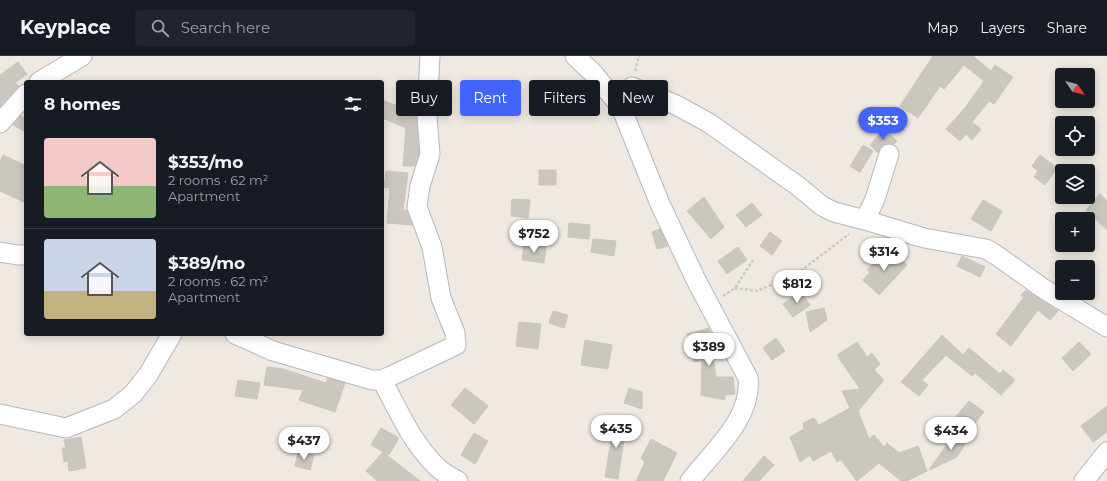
<!DOCTYPE html>
<html lang="en">
<head>
<meta charset="utf-8">
<style>
  body { margin:0; font-family:Montserrat,sans-serif; background:#20242c; color:#f1f3f6; height:100vh; display:flex; flex-direction:column; font-size:15px; white-space:nowrap }
  * { box-sizing:border-box; margin:0 }
  p { font-size:13px; color:#9ea1a6 }
  .icon { flex:none; width:22px; height:22px; fill:none; stroke:currentColor; stroke-width:2; stroke-linecap:round; stroke-linejoin:round }
  .map { position:relative; flex:1; overflow:hidden }
  .drawer { position:absolute; left:24px; top:24px; width:360px; height:256px; display:flex; flex-direction:column; background:#171b24; border-radius:4px; box-shadow:0 2px 10px #0003 }
  .drawer>* { flex:none }
  .hud { position:absolute; left:396px; top:24px; width:380px; height:36px; display:flex; gap:8px }
  .needle { width:26px; rotate:125deg }
  .fabs { position:absolute; left:1055px; top:12px; display:grid; gap:8px }
  .fabs a { display:grid; place-items:center; width:40px; height:40px; border-radius:4px; background:#171b24; box-shadow:0 2px 10px #0003; font-size:20px }
  .price { position:absolute; translate:-50% -34px; padding:0 9px; border-radius:14px; background:#fff; color:#222; font-size:13px; line-height:26px; filter:drop-shadow(0 1px 2px #0008) }
  .price::after { content:''; position:absolute; left:50%; top:24px; width:12px; height:9px; margin-left:-6px; background:inherit; clip-path:polygon(0 0,100% 0,50% 100%) }
  .price.selected { background:#4264fb; color:#fff }
  ul { padding:0; list-style:none }
  li { display:flex; align-items:center; gap:12px; height:100px; padding:0 20px }
  li+li { border-top:1px solid #363941 }
  li span { display:grid; place-items:center; flex:none; width:112px; height:80px; border-radius:4px; color:#555 }
  li>.icon { margin-inline-start:auto }
  span .icon { width:48px; height:48px; fill:#fffc; stroke-width:1 }
  li b { font-size:17px }
  h2 { display:flex; justify-content:space-between; align-items:center; height:48px; padding:0 20px; font-size:17px }
  .chip { padding:0 14px; border-radius:4px; background:#171b24; box-shadow:0 2px 10px #0003; font-size:14px; line-height:36px }
  .chip.selected { background:#4264fb; color:#fff }
  header { display:flex; align-items:center; gap:24px; box-sizing:border-box; height:56px; padding:0 20px; background:#171b24; border-bottom:1px solid #363941 }
  header strong { font-size:19px }
  nav { display:flex; gap:22px; margin-inline-start:auto; font-size:14px }
  .search { width:280px; height:36px; background:#20242c; display:flex; align-items:center; gap:10px; box-sizing:border-box; padding:0 14px; border-radius:4px; color:#9ea1a6; font-size:15px }
  .map>svg:first-child { display:block }
  .building { fill:#cbc7bf; stroke:#cbc5ba }
  .lines { fill:none; stroke-linecap:round; stroke-linejoin:round }
  .minor-casing { stroke:#b4b7c1; stroke-width:21 }
  .path { stroke:#c9c9c9; stroke-width:2.5; stroke-dasharray:3 2; stroke-linecap:butt }
  .minor { stroke:#fff; stroke-width:19 }
</style>
</head>
<body>
<header>
<strong>Keyplace</strong>
<div class="search"><svg class="icon" aria-label="search" viewBox="0 0 24 24"><circle cx="10" cy="10" r="6"/><path d="M15 15l6 6"/></svg>Search here</div>
<nav><a>Map</a><a>Layers</a><a>Share</a></nav>
</header>
<div class="map">
<svg width="1107" height="425" viewBox="0 0 1107 425">
  <rect width="100%" height="100%" fill="#efe9e1"/>
  <!-- building -->
  <path class="building" d="M933 0H973L991 15 995 9 1013 21 994 48 989 45 972 66 981 73 972 84 966 78 960 85 946 73 965 52 984 25 964 9 944 33 940 30 918 62 900 50Z
    M18 6 27 18 15 27 19 30 0 51V19Z
    M382 44 416 57 419 97 415 110H403L406 72 382 62Z
    M21 60 26 62V76L13 69Z
    M884 73 897 85 894 88 887 87 882 90 878 97 870 89Z
    M863 89 873 95 860 116 850 110Z
    M3 99 26 110V147L0 135V106Z
    M1040 99 1057 112 1045 129 1034 121 1038 115 1032 110Z
    M539 114H556V129H539Z
    M386 115 408 117 403 154H407L412 169 387 167 390 132 384 131Z
    M1100 138 1107 145V174L1086 154Z
    M704 141 724 171 711 183 687 155Z
    M512 143 530 144 528 162 511 160Z
    M983 144 1002 155 991 175 971 163Z
    M752 147 762 159 746 171 736 159Z
    M569 167 590 169 589 183 568 181Z
    M660 173 668 190 657 193 652 176Z
    M770 176 782 185 772 199 760 190Z
    M593 183 616 185 614 200 591 196Z
    M524 188 546 191 544 207 522 204Z
    M738 191 747 204 727 218 718 205Z
    M890 194 907 209 879 239 863 224 870 216 867 214 879 202 881 204Z
    M962 200 985 211 980 221 957 210Z
    M1026 234 1058 255 1050 264 1038 254 1011 290 996 278 1024 241 1021 239Z
    M800 235 810 249 793 261 783 248Z
    M824 252 827 264 810 276 806 256Z
    M553 255 568 259 564 272 549 267Z
    M519 266 541 268 538 293 516 290Z
    M709 272 716 321H733L735 338 725 339V344L701 339 702 304 694 306 687 278Z
    M942 279 963 299 969 292 1000 318 1003 314 1015 324 1001 339 975 317 972 320 946 299 922 324 928 329 919 340 901 326Z
    M776 282 785 295 772 304 763 292Z
    M585 284 612 289 608 313 581 309Z
    M857 286 867 301 872 297 880 308 874 314 884 324 858 355 869 383 874 379 884 391 887 387 899 397 918 390 927 415 907 425H901L879 407 857 425 841 404 837 406 831 395 813 405 810 399 800 406 790 381 804 373 803 367 814 362 819 369 850 352 842 335 860 333 837 299Z
    M1079 286 1091 298 1073 315 1062 302Z
    M267 311 283 313 326 327 328 322 345 327 335 356 299 344 303 334 264 329Z
    M238 324 260 327 257 343 235 340Z
    M465 332 488 350 474 368 451 349Z
    M629 332 642 336V353L624 347Z
    M969 345 984 356 967 377 952 365Z
    M1107 350V376L1093 386 1081 370Z
    M615 362 627 364 618 423 605 421Z
    M381 372 399 382 389 399 371 389Z
    M474 377 488 385 475 408 461 399Z
    M955 377 967 385 957 401 929 414Z
    M81 381 86 412 69 415 68 405 64 406 62 392H66L64 384Z
    M651 383 677 397 663 425H636L645 406 641 402Z
    M298 396 314 399 310 414 295 410Z
    M383 396 420 425H377L366 415Z
    M764 400 774 409 759 425H743Z"/>
  <g class="lines">
    <defs>
      <path id="minor" d="M575 0 593 17 621 51 660 148 697 226 748 322C753 362 712 396 690 425
        M39 26 82 0
        M621 51 632 31 676 49 709 67 798 130 822 150 834 156 865 164 924 182 986 193 996 199 1044 233 1107 271
        M0 67 26 38
        M865 164 875 143 889 98
        M0 196 18 199H26
        M235 278 273 295 372 324H382L391 320 456 289 455 277 441 242 432 191 417 151 420 130 430 98 427 60 430 0
        M382 324C398 354 412 387 437 411 443 417 451 421 458 425
        M0 358 66 372 114 353 133 338 148 319 172 278
        M1084 425 1107 396"/>
    </defs>
    <!-- minor casing -->
    <use href="#minor" class="minor-casing"/>
    <!-- path -->
    <path class="path" d="M635 15 639 0
      M735 232 757 235 783 224 802 214 849 178
      M723 240 735 232 753 204"/>
    <!-- minor -->
    <use href="#minor" class="minor"/>
  </g>
</svg>
<div class="fabs">
<a><svg class="needle" viewBox="-14 -14 28 28"><path d="M0-13l5 13h-10z" fill="#e53935"/><path d="M0 13l5-13h-10z" fill="#9ea1a6"/></svg></a>
<a><svg class="icon" aria-label="locate" viewBox="0 0 24 24"><circle cx="12" cy="12" r="6"/><path d="M12 2v4M12 18v4M2 12h4M18 12h4"/></svg></a>
<a><svg class="icon" aria-label="layers" viewBox="0 0 24 24"><path d="M12 4l9 5-9 5-9-5zM3 14l9 5 9-5"/></svg></a>
<a>+</a>
<a>−</a>
</div>
<b class="price selected" style="left:883px;top:85px">$353</b>
<b class="price" style="left:534px;top:198px">$752</b>
<b class="price" style="left:884px;top:216px">$314</b>
<b class="price" style="left:797px;top:248px">$812</b>
<b class="price" style="left:709px;top:311px">$389</b>
<b class="price" style="left:616px;top:393px">$435</b>
<b class="price" style="left:951px;top:395px">$434</b>
<b class="price" style="left:304px;top:405px">$437</b>
<div class="hud">
<a class="chip">Buy</a>
<a class="chip selected">Rent</a>
<a class="chip">Filters</a>
<a class="chip">New</a>
</div>
<section class="drawer">
<h2>8 homes<svg class="icon" aria-label="filters" viewBox="0 0 24 24"><path d="M4 7h16M4 17h16"/><circle cx="9" cy="7" r="2"/><circle cx="15" cy="17" r="2"/></svg></h2>
<ul>
<li><span style="background:linear-gradient(#f6c9c9 60%,#8fb573 0)"><svg class="icon" aria-label="home" viewBox="0 0 24 24"><path d="M3 11l9-7 9 7M6 9v11h12V9"/></svg></span><div><b>$353/mo</b><p>2 rooms · 62 m²</p><p>Apartment</p></div></li>
<li><span style="background:linear-gradient(#c9d6e8 65%,#c2b280 0)"><svg class="icon" aria-label="home" viewBox="0 0 24 24"><path d="M3 11l9-7 9 7M6 9v11h12V9"/></svg></span><div><b>$389/mo</b><p>2 rooms · 62 m²</p><p>Apartment</p></div></li>
</ul>
</section>
</div>
</body>
</html>
